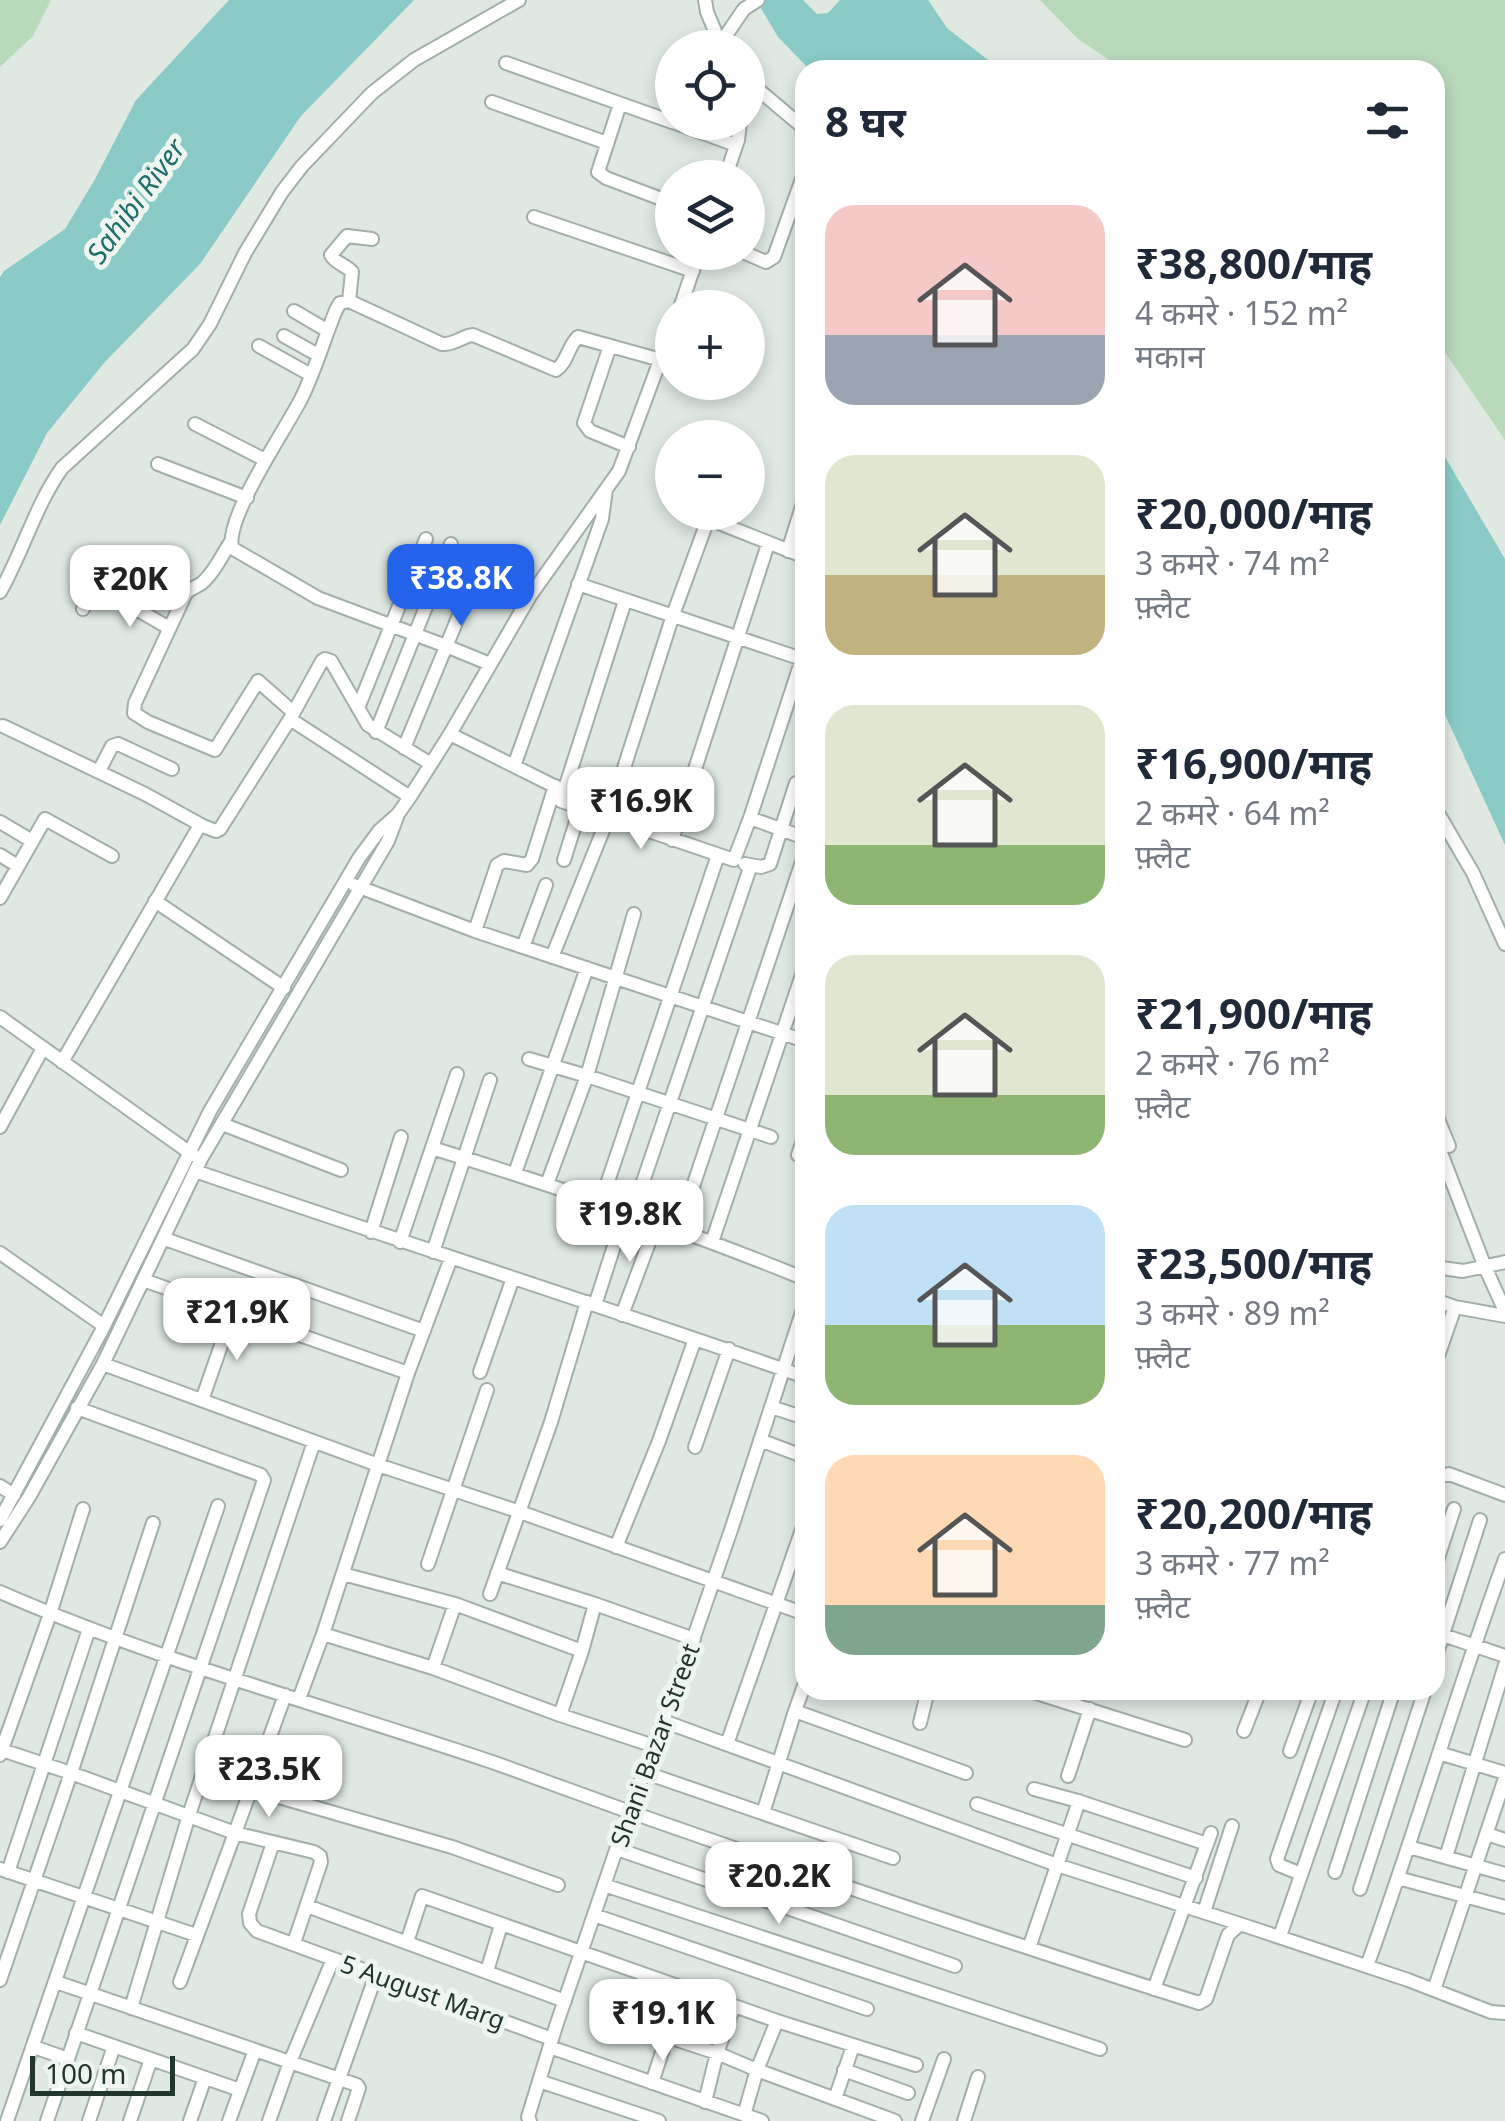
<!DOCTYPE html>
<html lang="hi">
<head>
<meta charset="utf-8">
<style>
  body { margin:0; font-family:"Noto Sans","Noto Sans Devanagari",sans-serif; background:#f6f6f7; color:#1f2937; height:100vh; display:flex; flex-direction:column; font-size:38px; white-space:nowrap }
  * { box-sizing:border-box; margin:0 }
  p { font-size:32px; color:#747a83 }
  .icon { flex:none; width:55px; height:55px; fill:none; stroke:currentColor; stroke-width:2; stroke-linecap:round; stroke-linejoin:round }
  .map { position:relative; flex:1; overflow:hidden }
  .details { position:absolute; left:795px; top:60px; width:650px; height:1640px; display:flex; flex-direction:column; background:#fff; border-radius:30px; box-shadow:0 5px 15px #0003 }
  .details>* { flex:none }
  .fabs { position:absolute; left:655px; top:30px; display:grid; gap:20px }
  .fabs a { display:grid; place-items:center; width:110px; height:110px; border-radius:50%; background:#fff; box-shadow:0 5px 15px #0003; font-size:50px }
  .scale { position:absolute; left:30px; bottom:25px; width:145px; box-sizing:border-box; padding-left:10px; border:5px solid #21372d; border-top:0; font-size:28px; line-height:35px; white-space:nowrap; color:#21372d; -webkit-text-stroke:8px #eff6f1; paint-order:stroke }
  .price { position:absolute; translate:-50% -85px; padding:0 22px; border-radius:20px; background:#fff; color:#222; font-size:32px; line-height:65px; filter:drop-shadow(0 2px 5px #0008) }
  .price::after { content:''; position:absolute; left:50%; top:60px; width:30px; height:22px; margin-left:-15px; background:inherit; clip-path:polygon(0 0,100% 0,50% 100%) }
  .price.on { background:#2563eb; color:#fff }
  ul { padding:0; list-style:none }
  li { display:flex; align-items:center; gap:30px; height:250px; padding:0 30px }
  li span { display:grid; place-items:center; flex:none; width:280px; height:200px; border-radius:30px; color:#555 }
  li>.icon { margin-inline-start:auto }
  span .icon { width:120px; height:120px; fill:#fffc; stroke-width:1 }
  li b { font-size:42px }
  h2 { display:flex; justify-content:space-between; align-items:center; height:120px; padding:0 30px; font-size:42px }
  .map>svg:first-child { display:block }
  .green { fill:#b9d9bb }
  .water { fill:#8acbc8 }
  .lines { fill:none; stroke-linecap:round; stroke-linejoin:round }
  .minor-casing { stroke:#a2b0a8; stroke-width:16 }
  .minor { stroke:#fff; stroke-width:12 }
  .labels { text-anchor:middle; stroke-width:10; stroke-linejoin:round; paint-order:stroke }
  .street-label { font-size:25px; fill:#21372d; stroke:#eff6f1 }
  .water-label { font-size:28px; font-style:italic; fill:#206e6c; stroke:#eff6f1 }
</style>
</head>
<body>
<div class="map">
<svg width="1505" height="2121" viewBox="0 0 1505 2121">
  <rect width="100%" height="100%" fill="#dfe9e2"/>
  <!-- green -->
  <path class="green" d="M0 0H51L33 36 0 67Z
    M1040 0H1505V440L1435 338V70H1124L1078 39Z"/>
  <!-- water -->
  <path class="water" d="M229 0H414L301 116 200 264 104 363 47 433 0 525V277L4 271 65 229 94 181 136 100Z
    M756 0H803L817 14 828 13 840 0H928L947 28 1001 70H810L778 37Z
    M1435 440 1505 559V845L1435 693Z"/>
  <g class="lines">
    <defs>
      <path id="minor" d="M705 0 707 12 722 48
        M720 44 744 9 758 0
        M506 63 672 122
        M748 81 805 129
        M492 102 607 143
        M620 104 598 172 606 178 672 203
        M673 122 736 145
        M725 178 738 140 740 122
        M534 217 693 271
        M743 252 766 262 774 257 802 179
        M349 301 352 272C346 265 335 263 331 255L347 236 372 239
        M680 308 699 252
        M294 311 328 331
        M284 336 318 355
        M259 346 311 375
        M610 346 584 423 590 431 629 447
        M195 424 265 460
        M158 464 247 498
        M230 543C222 555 216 569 206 579 200 587 193 586 186 593L135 703 134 713 148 722 215 750 258 681 293 712
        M788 551 805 497
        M578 584 805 660
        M0 592C23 552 35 506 62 468L193 349 210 324 245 253 282 192 302 166 372 93 414 60 519 0
        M625 601 561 801 734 860 750 818 805 650
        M83 609 90 590 99 587 169 628
        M490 664 446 646 318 598 232 548C225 517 286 429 301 399 315 371 324 339 336 310L340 303 349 301 442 344C455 345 462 336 473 335L556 370C567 363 568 346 578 337L661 360
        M358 708 426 539
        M3 726 145 794 203 826 216 831 220 829 290 719
        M376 732 451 544
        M450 734 560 789
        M404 748 484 555
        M514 766 602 519 606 489
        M99 771 112 746 118 744 172 769
        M410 797 290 719 322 661 325 659 331 661 368 725 431 764
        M1435 808 1473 873 1505 944
        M750 818 805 838
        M0 822 32 841
        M672 840 768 544
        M0 855 18 866
        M564 860 580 809
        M745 864 761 867 770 864 796 783
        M354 885 475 931 805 1041
        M0 898 45 819 112 856
        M155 901 284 988
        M634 914 587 1076 771 1137
        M475 931 497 865 504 861 527 865 532 859 555 786
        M523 947 546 885
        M552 957 608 818 673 615 707 522 714 521 805 557
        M0 1017 193 1155
        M529 1059 587 1076 547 1184
        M62 1062 200 825
        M1435 1112 1449 1146
        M222 1124 341 1170
        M0 1127 43 1048
        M432 1148C558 1187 683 1229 805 1279
        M1439 1148 1485 1267 1505 1311
        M798 1155 805 1135
        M195 1171C398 1241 603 1306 805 1377
        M515 1173 587 968
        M601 1202 718 855
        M632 1214 751 865
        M678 1231 805 853
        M371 1232 401 1137
        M165 1239 424 1331
        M400 1242 457 1074
        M712 1242 805 966
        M433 1252 490 1080
        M0 1253 104 1326
        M1435 1267 1463 1271 1505 1262
        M143 1280 408 1373
        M1435 1300 1455 1307 1505 1316
        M595 1305 625 1212
        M622 1315 656 1224
        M1438 1356 1455 1307
        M103 1364 378 1465 520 1512 805 1614
        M480 1372 513 1278
        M202 1400 233 1311
        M771 1407 805 1418
        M760 1440 805 1457
        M695 1447 729 1349
        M1435 1477 1449 1474 1505 1495
        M0 1486 14 1495
        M0 1520 101 1332 210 1111 359 858 379 831 398 814 410 797 450 734 530 596 619 471 672 328
        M0 1542 29 1497 103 1364 201 1159 388 841 397 817
        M616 1547 659 1441 695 1339
        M428 1564 487 1390
        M1435 1567 1454 1509
        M497 1573 595 1604 694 1639
        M343 1574 455 1604 582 1651
        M0 1592C160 1662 329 1707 495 1763 540 1779 585 1796 630 1812 819 1878 1008 1943 1199 2003L1206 1999 1228 1935 1240 1924 1408 1980 1491 2012 1505 2013
        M490 1594 551 1422 587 1302
        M1437 1633 1505 1656
        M323 1634 433 1668 560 1715 582 1651 595 1604
        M1435 1659 1480 1520
        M433 1668 455 1604
        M1027 1690 1185 1740
        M285 1695 235 1833 314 1852 320 1856 321 1862 294 1943
        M299 1699 323 1634 408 1373 451 1258
        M795 1711 805 1683
        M560 1715 654 1746
        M663 1721 1057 1865 1240 1924
        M920 1723 928 1690
        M1244 1731 1260 1690
        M727 1744 805 1521
        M2 1750 71 1773 153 1523
        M1290 1751 1312 1690
        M1439 1753 1505 1773
        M0 1755 50 1614 83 1509
        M643 1772 893 1858
        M1068 1776 1090 1709
        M251 1789 452 1847 558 1885
        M1034 1789 1078 1801 1207 1844
        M977 1804 1196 1878
        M763 1813 795 1711 966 1773
        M1487 1834 1505 1840
        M273 1843 249 1914 250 1923 257 1931 552 2039
        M1409 1847 1505 1874
        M617 1849 955 1966
        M1446 1857 1505 1665
        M0 1869 196 1935
        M8 1872 89 1629
        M1335 1872 1394 1690
        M1301 1874 1279 1865 1277 1859 1336 1690
        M1398 1878 1505 1907
        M604 1885 1100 2049
        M1360 1889 1425 1690
        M307 1906 565 2001
        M1204 1912 1232 1826
        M594 1915 867 2009
        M1280 1936 1365 1690
        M407 1942 422 1896 777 2021 916 2065
        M1029 1948 1079 1801
        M1367 1966C1416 1831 1456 1693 1505 1559
        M487 1971 501 1925
        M0 1980 71 1773 235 1833 180 1982
        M56 1982 357 2085 359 2088 348 2121
        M1154 1989 1211 1833
        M1434 1990 1505 1778
        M131 2008 189 1815 314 1442
        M653 2032 717 2053 757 2070 895 2121
        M76 2033 240 2090
        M34 2047 68 2059
        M550 2047 762 2121
        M844 2070 908 2093
        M539 2081 659 2121
        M652 2083 665 2043 673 2032 688 1989
        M835 2099 853 2046
        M705 2102 717 2053 734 2006
        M744 2115 757 2070 777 2021
        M7 2121 218 1506
        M47 2121 264 1480 261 1475 77 1408
        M89 2121 114 2046
        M130 2121 151 2059
        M190 2121 205 2078
        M229 2121 255 2050
        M269 2121 290 2062 333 1959
        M324 2121 376 1975
        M530 2121 528 2117 556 2026 629 1812 687 1657 731 1530 805 1303
        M922 2121 944 2059
        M964 2121 978 2077"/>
    </defs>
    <!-- minor casing -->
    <use href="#minor" class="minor-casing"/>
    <!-- minor -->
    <use href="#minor" class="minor"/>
  </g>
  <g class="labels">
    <!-- street labels -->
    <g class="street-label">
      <text transform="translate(655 1745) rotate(-70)" y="9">Shani Bazar Street</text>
      <text transform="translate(423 1992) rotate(20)" y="9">5 August Marg</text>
    </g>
    <!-- water labels -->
    <g class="water-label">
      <text transform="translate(136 201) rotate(-54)" y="10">Sahibi River</text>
    </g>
  </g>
</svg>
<div class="fabs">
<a><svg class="icon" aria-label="locate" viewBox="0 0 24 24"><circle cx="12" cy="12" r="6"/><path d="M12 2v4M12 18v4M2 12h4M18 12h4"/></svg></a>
<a><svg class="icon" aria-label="layers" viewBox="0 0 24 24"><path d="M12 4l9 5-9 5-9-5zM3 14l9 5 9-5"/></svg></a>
<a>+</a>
<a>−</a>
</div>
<div class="scale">100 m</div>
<b class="price on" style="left:461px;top:629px">₹38.8K</b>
<b class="price" style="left:130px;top:630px">₹20K</b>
<b class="price" style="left:641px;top:852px">₹16.9K</b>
<b class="price" style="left:630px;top:1265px">₹19.8K</b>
<b class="price" style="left:237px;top:1363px">₹21.9K</b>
<b class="price" style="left:269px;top:1820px">₹23.5K</b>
<b class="price" style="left:779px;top:1927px">₹20.2K</b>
<b class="price" style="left:663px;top:2064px">₹19.1K</b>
<section class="details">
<h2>8 घर<svg class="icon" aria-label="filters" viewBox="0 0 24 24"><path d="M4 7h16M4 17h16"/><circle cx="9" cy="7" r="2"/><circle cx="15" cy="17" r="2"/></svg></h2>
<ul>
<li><span style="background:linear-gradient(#f6c9c9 65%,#9aa5b1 0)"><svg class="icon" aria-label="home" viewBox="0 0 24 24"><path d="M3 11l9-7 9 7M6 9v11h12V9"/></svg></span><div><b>₹38,800/माह</b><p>4 कमरे · 152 m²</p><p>मकान</p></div></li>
<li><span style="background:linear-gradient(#dfe7d0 60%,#c2b280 0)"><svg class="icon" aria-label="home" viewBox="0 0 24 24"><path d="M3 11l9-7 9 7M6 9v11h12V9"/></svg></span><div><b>₹20,000/माह</b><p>3 कमरे · 74 m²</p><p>फ़्लैट</p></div></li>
<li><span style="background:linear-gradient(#dfe7d0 70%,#8fb573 0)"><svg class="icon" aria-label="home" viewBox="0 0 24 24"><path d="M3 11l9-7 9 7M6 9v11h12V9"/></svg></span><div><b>₹16,900/माह</b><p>2 कमरे · 64 m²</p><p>फ़्लैट</p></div></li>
<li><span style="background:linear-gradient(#dfe7d0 70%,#8fb573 0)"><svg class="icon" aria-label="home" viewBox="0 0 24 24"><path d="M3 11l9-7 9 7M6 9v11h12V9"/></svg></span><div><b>₹21,900/माह</b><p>2 कमरे · 76 m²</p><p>फ़्लैट</p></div></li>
<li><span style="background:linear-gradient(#bfe0f5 60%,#8fb573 0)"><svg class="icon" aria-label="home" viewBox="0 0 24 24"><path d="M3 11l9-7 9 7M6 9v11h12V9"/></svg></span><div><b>₹23,500/माह</b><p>3 कमरे · 89 m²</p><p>फ़्लैट</p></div></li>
<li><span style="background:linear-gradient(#ffd9b3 75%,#7fa58c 0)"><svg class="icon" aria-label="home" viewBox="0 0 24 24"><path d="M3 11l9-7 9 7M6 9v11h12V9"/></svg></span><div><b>₹20,200/माह</b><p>3 कमरे · 77 m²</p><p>फ़्लैट</p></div></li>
</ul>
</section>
</div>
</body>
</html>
